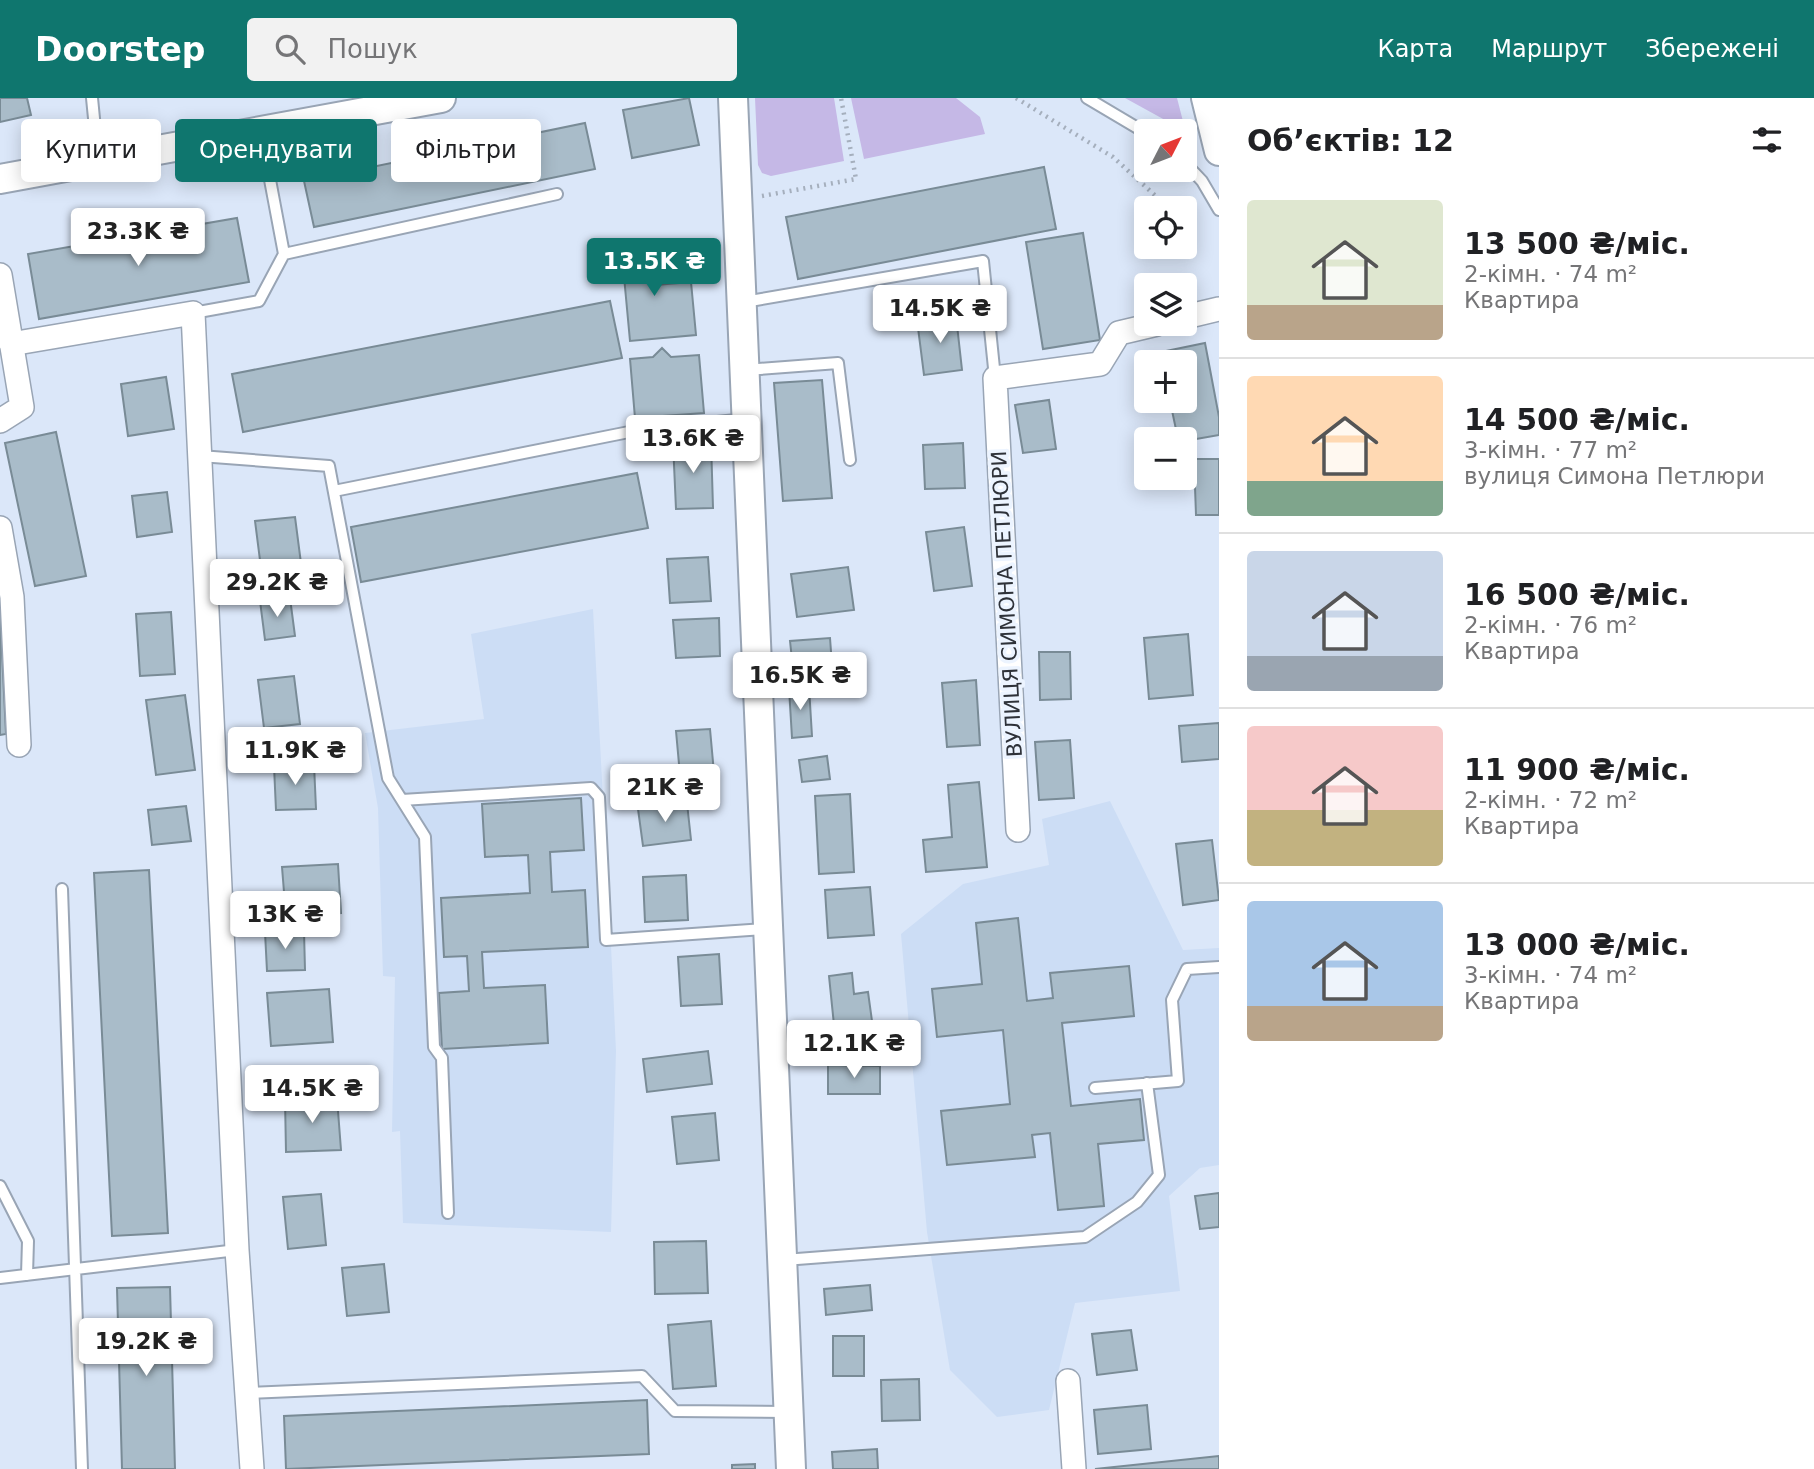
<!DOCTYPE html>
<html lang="uk">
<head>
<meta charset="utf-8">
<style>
  body { margin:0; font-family:"DejaVu Sans",sans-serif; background:#f2f2f2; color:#202124; height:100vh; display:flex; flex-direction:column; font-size:26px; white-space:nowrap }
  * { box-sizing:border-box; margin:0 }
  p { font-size:23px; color:#757577 }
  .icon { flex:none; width:38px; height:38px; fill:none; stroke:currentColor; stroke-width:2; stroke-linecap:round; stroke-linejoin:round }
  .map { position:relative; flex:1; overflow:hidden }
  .panel { display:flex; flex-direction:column; background:#fff; width:595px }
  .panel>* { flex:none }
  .banner { position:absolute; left:21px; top:21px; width:665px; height:63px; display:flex; gap:14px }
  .needle { width:46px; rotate:48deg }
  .tools { position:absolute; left:1134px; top:21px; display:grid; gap:14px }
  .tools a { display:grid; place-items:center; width:63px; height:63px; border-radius:7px; background:#fff; box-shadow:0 4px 18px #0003; font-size:35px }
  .price { position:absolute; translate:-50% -60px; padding:0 16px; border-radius:7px; background:#fff; color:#222; font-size:23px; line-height:46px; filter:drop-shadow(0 2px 4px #0008) }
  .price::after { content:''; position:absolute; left:50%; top:42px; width:21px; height:16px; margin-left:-10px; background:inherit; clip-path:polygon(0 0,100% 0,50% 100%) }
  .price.selected { background:#0f766e; color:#fff }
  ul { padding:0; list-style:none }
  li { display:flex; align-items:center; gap:21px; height:175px; padding:0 28px }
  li+li { border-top:2px solid #e0e0e0 }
  li span { display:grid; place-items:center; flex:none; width:196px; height:140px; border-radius:7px; color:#555 }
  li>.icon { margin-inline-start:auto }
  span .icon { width:84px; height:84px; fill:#fffc; stroke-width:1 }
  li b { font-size:30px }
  h2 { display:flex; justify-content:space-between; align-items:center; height:84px; padding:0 28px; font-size:30px }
  .pill { padding:0 24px; border-radius:7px; background:#fff; box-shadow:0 4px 18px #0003; font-size:24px; line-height:63px }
  .pill.selected { background:#0f766e; color:#fff }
  header { display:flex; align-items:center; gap:42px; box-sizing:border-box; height:98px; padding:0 35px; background:#0f766e; color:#fff }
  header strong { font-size:33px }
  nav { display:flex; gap:38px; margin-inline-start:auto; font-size:24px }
  .search { width:490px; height:63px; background:#f2f2f2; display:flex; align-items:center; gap:18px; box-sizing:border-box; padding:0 24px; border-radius:7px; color:#757577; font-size:26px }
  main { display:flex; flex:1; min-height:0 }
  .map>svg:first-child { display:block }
  .built { fill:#ccddf5 }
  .green { fill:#c5b8e6 }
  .building { fill:#a9bcc9; stroke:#798b96; stroke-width:2 }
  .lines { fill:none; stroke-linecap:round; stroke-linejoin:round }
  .service-casing { stroke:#99a5b5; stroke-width:14 }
  .minor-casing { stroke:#99a5b5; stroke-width:26 }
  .tertiary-casing { stroke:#99a5b5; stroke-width:32 }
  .path { stroke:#a5afbd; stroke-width:4.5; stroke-dasharray:2 5; stroke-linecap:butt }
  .service { stroke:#fff; stroke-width:10 }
  .minor { stroke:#fff; stroke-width:23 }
  .tertiary { stroke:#fff; stroke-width:28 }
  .labels { text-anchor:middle; stroke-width:7; stroke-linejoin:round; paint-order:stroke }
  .street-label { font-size:21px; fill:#2e3239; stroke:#ecf4ff }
</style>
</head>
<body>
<header>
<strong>Doorstep</strong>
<div class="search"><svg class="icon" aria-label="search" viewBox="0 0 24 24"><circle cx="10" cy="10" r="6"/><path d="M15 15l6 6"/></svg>Пошук</div>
<nav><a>Карта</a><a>Маршрут</a><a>Збережені</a></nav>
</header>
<main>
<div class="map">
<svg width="1219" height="1371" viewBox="0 0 1219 1371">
  <rect width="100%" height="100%" fill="#dbe7f9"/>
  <!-- built -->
  <path class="built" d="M593 511 610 835 741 826V839L611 848 616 953 611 1134 403 1125 400 1033 392 1034 395 879 383 878 378 710 365 635 484 621 471 536Z
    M1110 703 1183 852 1219 850V1067L1200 1070 1169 1098 1180 1193 1075 1205 1049 1312 997 1319 950 1272 927 1134 901 836 963 786 1049 767 1042 721Z"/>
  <!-- green -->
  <path class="green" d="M755 0H834L844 63 771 78 762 75 758 67Z
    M851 0H956L980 19 985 36 864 61Z
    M1125 0H1177L1186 35 1185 33Z"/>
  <!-- building -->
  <path class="building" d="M0 0H27L31 17 0 24Z
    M689 0 699 47 632 60 623 12Z
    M585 25 595 71 314 129 304 83Z
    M1044 69 1056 131 798 181 786 119Z
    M237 120 249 184 39 221 28 156Z
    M1083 135 1100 242 1043 251 1026 144Z
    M653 143 657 187 691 184 696 237 630 243 621 146Z
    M610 203 622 260 243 334 232 276Z
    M956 218 962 272 924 277 917 222Z
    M1205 245 1219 319V337L1185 343 1178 341 1170 303H1185V264H1163L1161 254Z
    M662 250 671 259 699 257 704 315 635 320 630 261 653 259Z
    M166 279 174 331 128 338 121 286Z
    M822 282 832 400 783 403 774 285Z
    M1049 302 1056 351 1023 355 1015 307Z
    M56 334 86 478 35 488 5 345Z
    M711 343 713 410 676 411 673 344Z
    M963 345 965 390 925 391 923 347Z
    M1194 361H1219V417H1196Z
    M637 375 648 430 361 484 351 429Z
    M167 394 172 434 137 439 132 398Z
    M295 419 302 473 262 478 255 423Z
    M964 429 972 488 934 493 926 434Z
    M708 459 711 503 670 505 667 461Z
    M848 469 854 512 797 519 791 476Z
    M290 500 295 538 265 542 260 503Z
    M171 514 175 576 140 578 136 516Z
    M0 515 6 636 0 637Z
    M719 520 720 558 676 560 673 522Z
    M1188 536 1193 597 1149 601 1144 540Z
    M830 540 832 567 793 571 790 543Z
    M1039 554H1070L1071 601 1040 602Z
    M294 578 300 626 264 630 258 582Z
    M976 582 980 647 947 649 942 585Z
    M809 589 812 638 792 640 789 590Z
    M185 597 195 672 156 677 146 602Z
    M1219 625V661L1182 664 1179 628Z
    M710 631 714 675 680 677 676 633Z
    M1070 642 1074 700 1039 702 1035 644Z
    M827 658 830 681 802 684 799 662Z
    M314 666 316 711 276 712 274 668Z
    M979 684 987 769 926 774 923 742 952 739 948 687Z
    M850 696 854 774 819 776 815 698Z
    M581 700 584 752 550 754 552 794 585 792 588 849 482 854 484 890 545 887 548 945 442 951 439 895 469 893 467 858 444 859 441 800 530 795 528 757 485 759 482 706Z
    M687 705 691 742 643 748 638 711Z
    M186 708 191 743 152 747 148 712Z
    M1212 742 1219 802 1183 807 1176 746Z
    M338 766 341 815 286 819 282 769Z
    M149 772 168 1135 112 1138 94 775Z
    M686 777 688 822 645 824 643 779Z
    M870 789 874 837 828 840 825 792Z
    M1018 820 1027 903 1053 900 1050 875 1129 868 1134 918 1062 925 1071 1008 1140 1001 1144 1042 1098 1046 1104 1108 1058 1112 1050 1035 1032 1037 1035 1059 947 1067 941 1013 1010 1006 1003 932 937 939 932 891 982 886 976 825Z
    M304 833 305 872 267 873 265 834Z
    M719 856 722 906 681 908 678 859Z
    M852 875 854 896 868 894 872 923 834 927 829 878Z
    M329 891 333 944 271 948 267 895Z
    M708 953 712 986 647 994 643 961Z
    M828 967 880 968V996H828Z
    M337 1000 341 1052 286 1054 285 1001Z
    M715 1015 719 1062 677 1066 672 1019Z
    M1219 1095V1129L1200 1131 1195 1098Z
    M321 1096 326 1147 288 1151 283 1099Z
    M706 1143 708 1195 655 1196 654 1144Z
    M384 1166 389 1214 347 1218 342 1170Z
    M870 1187 872 1212 826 1217 824 1191Z
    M170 1189 175 1371H122L117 1190Z
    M711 1223 716 1288 673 1291 668 1227Z
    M1131 1232 1137 1272 1097 1277 1092 1236Z
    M833 1238H864V1278H833Z
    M919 1281 920 1322 882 1323 881 1282Z
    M647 1302 649 1356 286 1371 284 1318Z
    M1147 1307 1151 1351 1098 1356 1094 1312Z
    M877 1351 878 1371H833L832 1354Z
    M1219 1358V1371H1095Z
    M755 1366V1371H732V1367Z"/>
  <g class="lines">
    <defs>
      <path id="service" d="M92 0 98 61
        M1087 0 1146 35
        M261 34 284 156 557 96
        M1185 65 1202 83 1219 112
        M744 204 983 163 995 280
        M193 215 259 203 284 156
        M746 272 838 265 850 362
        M200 358 329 368 388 680 425 739 434 949 442 960 448 1115
        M334 393 634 333 745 321
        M402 702 591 690 599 699 606 842 765 831
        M62 791 82 1371
        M1095 990 1178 983 1172 902 1187 871 1219 869
        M0 1088 28 1143 27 1177
        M784 1162 1085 1139 1137 1104 1159 1077 1147 985
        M0 1180 237 1152
        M247 1295 642 1278 675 1313 788 1314"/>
      <path id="minor" d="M0 177 22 309 0 323
        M1185 219 1219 211
        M11 246 193 215 237 1152 252 1371
        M0 430 12 499 19 647
        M1018 732 995 280 1100 266 1119 235 1157 226
        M1068 1283 1074 1371"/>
      <path id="tertiary" d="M733 0 791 1371
        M1206 0 1219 53
        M0 81 441 0"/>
    </defs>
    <!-- service casing -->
    <use href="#service" class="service-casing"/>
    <!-- minor casing -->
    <use href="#minor" class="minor-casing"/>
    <!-- tertiary casing -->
    <use href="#tertiary" class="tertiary-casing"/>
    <!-- path -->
    <path class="path" d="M1016 0 1113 59 1159 101
      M762 98 856 81 841 0"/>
    <!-- service -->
    <use href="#service" class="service"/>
    <!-- minor -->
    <use href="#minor" class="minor"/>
    <!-- tertiary -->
    <use href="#tertiary" class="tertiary"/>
  </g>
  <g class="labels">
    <!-- street labels -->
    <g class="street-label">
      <text transform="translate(1007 506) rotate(-93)" y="7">ВУЛИЦЯ СИМОНА ПЕТЛЮРИ</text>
    </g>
  </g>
</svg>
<div class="tools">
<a><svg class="needle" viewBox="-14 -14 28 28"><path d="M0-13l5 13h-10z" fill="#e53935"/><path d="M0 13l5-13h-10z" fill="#757577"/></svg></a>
<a><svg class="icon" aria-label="locate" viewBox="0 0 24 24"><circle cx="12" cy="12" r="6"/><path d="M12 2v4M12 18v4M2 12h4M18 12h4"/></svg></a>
<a><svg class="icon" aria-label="layers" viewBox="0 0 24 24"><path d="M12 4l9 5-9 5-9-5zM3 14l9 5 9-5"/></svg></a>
<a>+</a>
<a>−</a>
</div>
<b class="price" style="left:138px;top:170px">23.3K ₴</b>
<b class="price selected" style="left:654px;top:200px">13.5K ₴</b>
<b class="price" style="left:940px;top:247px">14.5K ₴</b>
<b class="price" style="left:693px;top:377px">13.6K ₴</b>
<b class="price" style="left:277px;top:521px">29.2K ₴</b>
<b class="price" style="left:800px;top:614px">16.5K ₴</b>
<b class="price" style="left:295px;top:689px">11.9K ₴</b>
<b class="price" style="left:665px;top:726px">21K ₴</b>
<b class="price" style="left:285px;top:853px">13K ₴</b>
<b class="price" style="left:854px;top:982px">12.1K ₴</b>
<b class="price" style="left:312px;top:1027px">14.5K ₴</b>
<b class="price" style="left:146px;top:1280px">19.2K ₴</b>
<div class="banner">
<a class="pill">Купити</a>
<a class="pill selected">Орендувати</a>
<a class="pill">Фільтри</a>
</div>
</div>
<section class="panel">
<h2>Об’єктів: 12<svg class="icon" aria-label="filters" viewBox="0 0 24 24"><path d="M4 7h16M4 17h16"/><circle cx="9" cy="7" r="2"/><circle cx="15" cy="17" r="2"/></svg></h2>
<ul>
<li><span style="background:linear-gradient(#dfe7d0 75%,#b9a48a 0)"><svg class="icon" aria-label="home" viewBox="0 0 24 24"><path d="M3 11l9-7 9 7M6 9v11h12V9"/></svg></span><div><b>13 500 ₴/міс.</b><p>2-кімн. · 74 m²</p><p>Квартира</p></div></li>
<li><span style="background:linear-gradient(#ffd9b3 75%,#7fa58c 0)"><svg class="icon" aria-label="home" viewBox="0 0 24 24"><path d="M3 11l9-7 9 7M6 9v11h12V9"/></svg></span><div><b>14 500 ₴/міс.</b><p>3-кімн. · 77 m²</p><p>вулиця Симона Петлюри</p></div></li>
<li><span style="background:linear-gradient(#c9d6e8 75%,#9aa5b1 0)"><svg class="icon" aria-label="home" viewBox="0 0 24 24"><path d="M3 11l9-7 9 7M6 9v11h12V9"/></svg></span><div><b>16 500 ₴/міс.</b><p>2-кімн. · 76 m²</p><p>Квартира</p></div></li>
<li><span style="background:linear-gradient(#f6c9c9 60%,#c2b280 0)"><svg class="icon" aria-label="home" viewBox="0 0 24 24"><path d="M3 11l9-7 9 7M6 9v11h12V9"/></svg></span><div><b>11 900 ₴/міс.</b><p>2-кімн. · 72 m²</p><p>Квартира</p></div></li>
<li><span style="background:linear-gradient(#a9c7e8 75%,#b9a48a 0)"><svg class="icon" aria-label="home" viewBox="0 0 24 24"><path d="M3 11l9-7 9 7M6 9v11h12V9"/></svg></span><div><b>13 000 ₴/міс.</b><p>3-кімн. · 74 m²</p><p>Квартира</p></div></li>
</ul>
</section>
</main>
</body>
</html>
